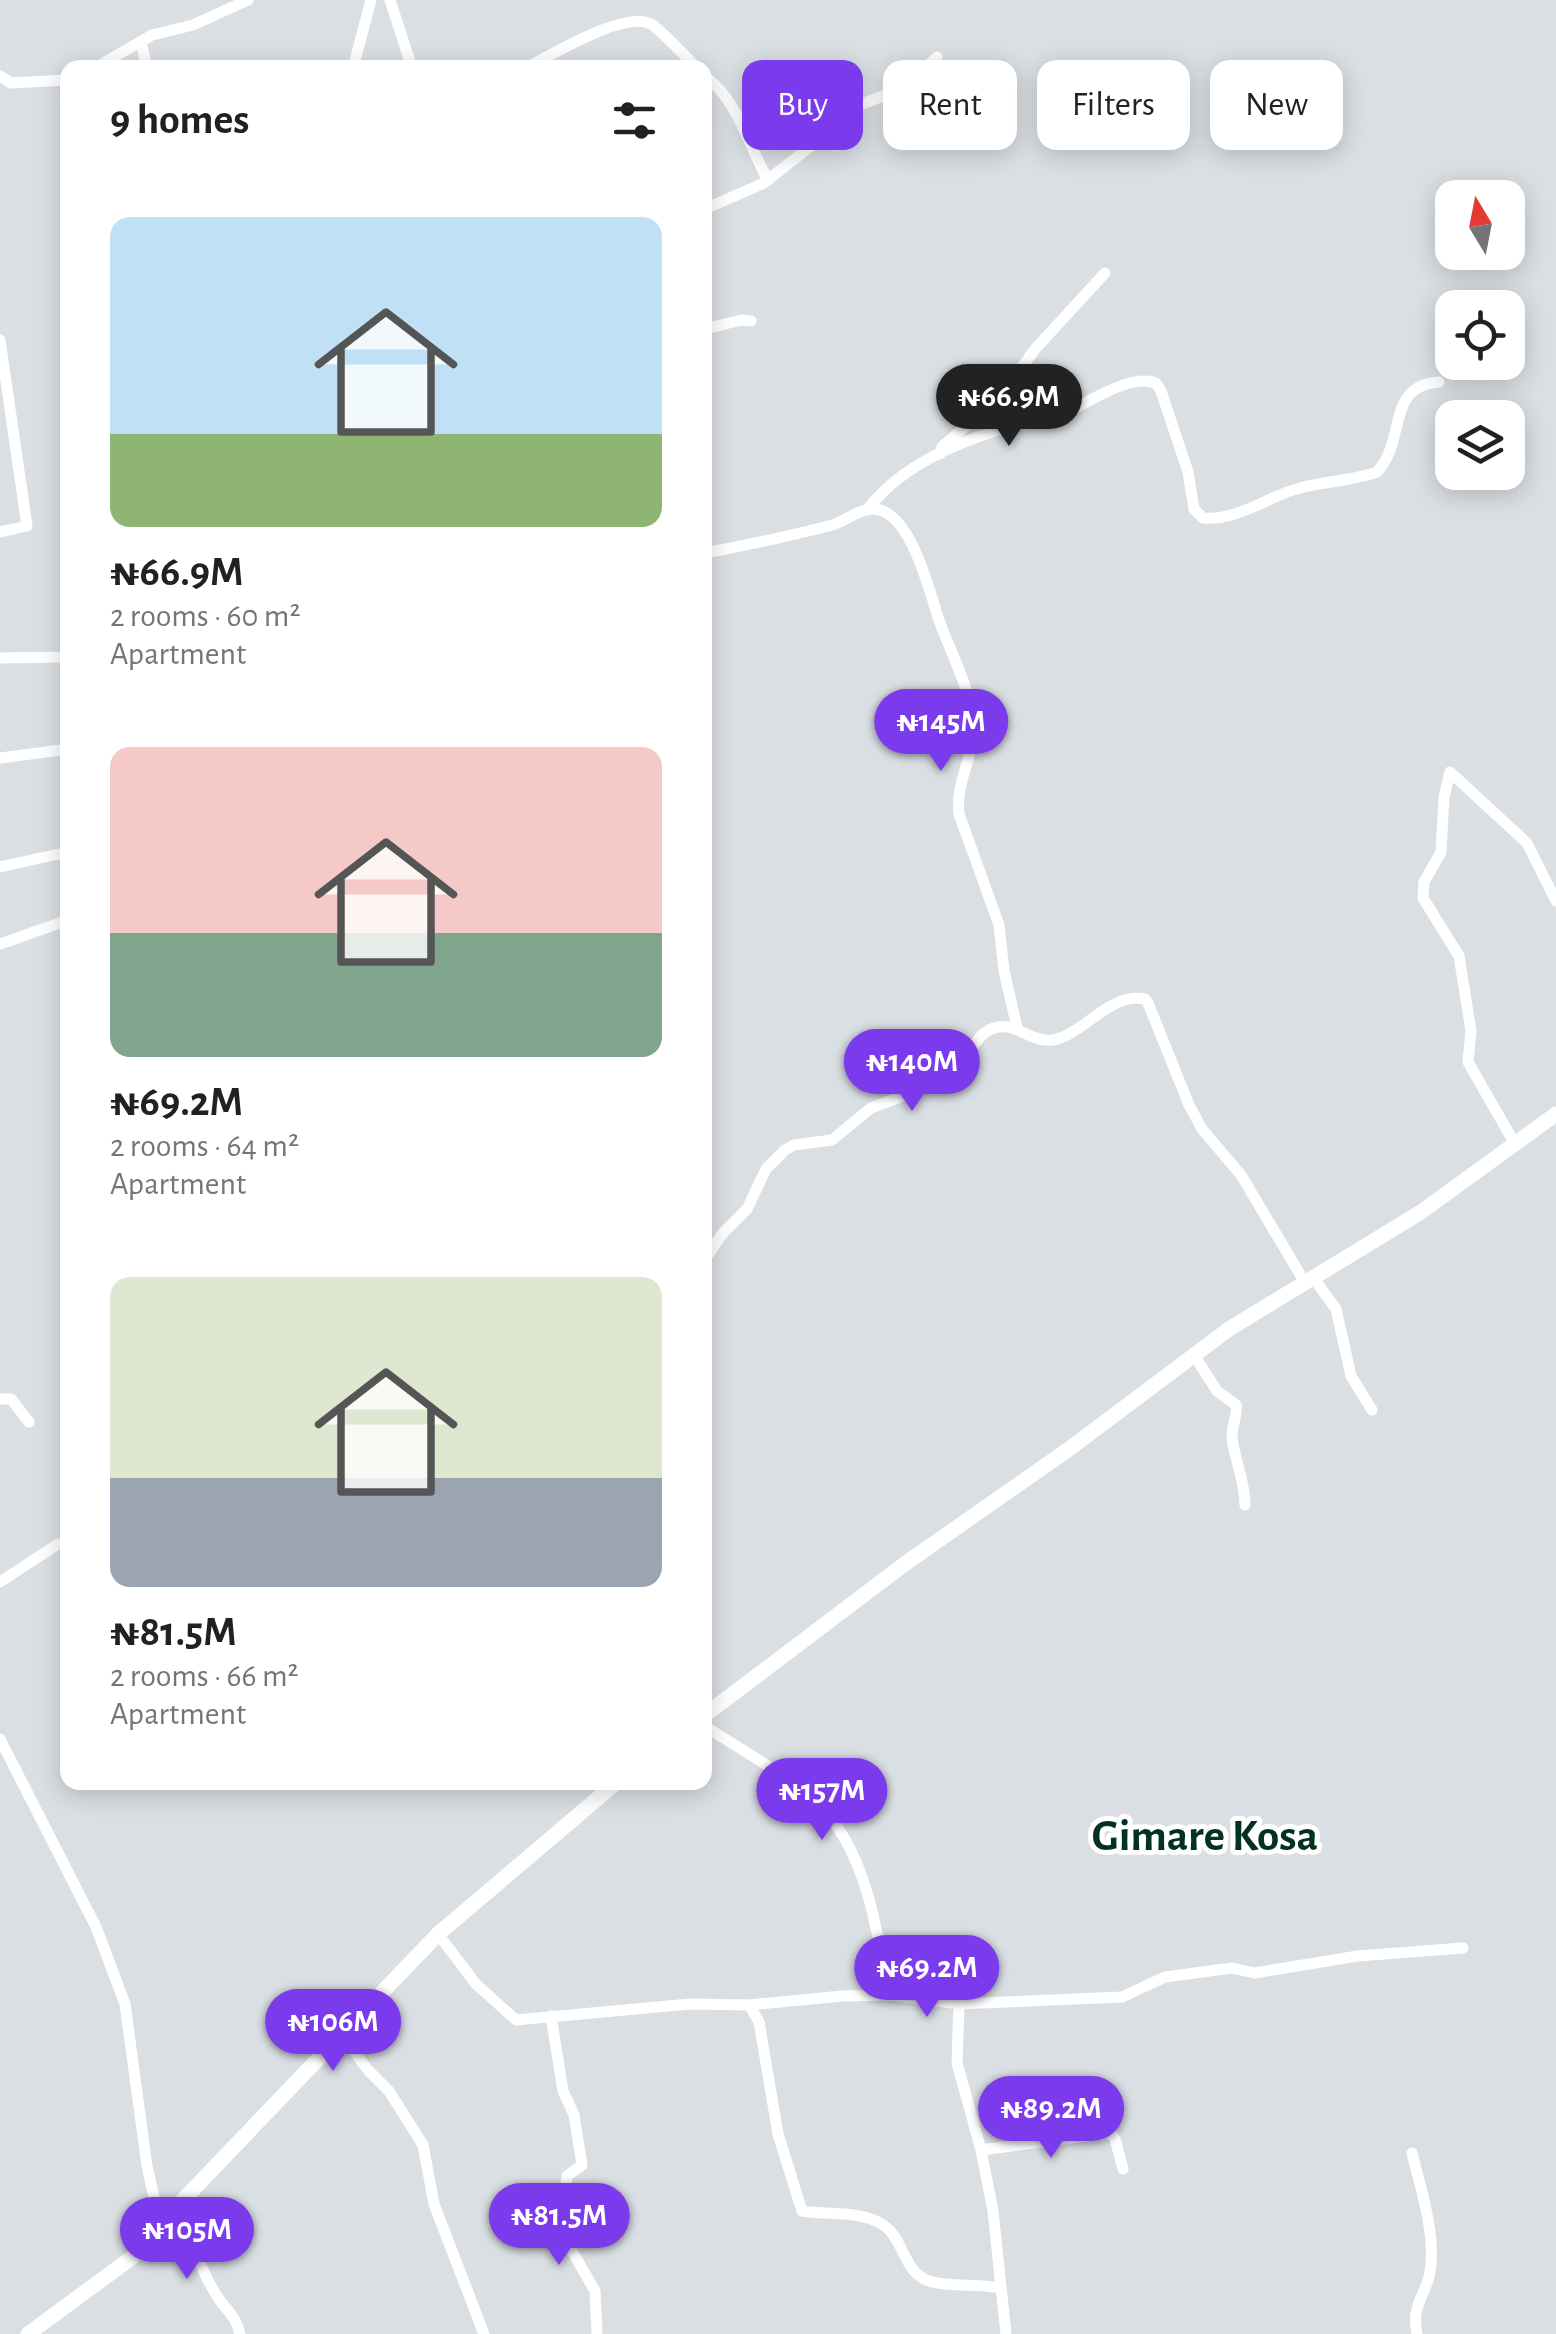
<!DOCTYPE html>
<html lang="en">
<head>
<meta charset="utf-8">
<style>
  body { margin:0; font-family:"Alegreya Sans",sans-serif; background:#f2f2f2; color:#202124; height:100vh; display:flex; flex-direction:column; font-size:38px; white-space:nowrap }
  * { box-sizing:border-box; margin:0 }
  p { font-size:32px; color:#757577 }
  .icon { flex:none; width:55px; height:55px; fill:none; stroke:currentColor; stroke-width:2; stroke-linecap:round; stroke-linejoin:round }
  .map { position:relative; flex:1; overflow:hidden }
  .details { position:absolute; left:60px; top:60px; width:652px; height:1730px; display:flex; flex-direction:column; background:#fff; border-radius:20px; box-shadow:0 5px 25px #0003 }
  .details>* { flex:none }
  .banner { position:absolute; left:742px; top:60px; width:662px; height:90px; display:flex; gap:20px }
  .needle { width:65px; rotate:350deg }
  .controls { position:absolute; left:1435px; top:180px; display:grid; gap:20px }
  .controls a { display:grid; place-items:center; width:90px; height:90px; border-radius:20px; background:#fff; box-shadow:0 5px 25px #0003; font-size:50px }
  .price { position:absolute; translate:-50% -85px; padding:0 22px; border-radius:35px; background:#7c3aed; color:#fff; font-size:32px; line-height:65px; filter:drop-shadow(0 2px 5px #0008) }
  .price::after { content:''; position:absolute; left:50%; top:60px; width:30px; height:22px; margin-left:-15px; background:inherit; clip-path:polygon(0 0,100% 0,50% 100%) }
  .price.current { background:#222; color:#fff }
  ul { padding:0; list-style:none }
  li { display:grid; align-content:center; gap:20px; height:530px; padding:0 50px }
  li span { display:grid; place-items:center; height:310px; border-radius:20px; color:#555 }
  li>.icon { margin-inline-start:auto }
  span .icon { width:180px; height:180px; fill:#fffc; stroke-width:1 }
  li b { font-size:42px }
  h2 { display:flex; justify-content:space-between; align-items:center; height:120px; padding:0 50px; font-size:42px }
  .pill { padding:0 35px; border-radius:20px; background:#fff; box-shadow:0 5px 25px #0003; font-size:35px; line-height:90px }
  .pill.current { background:#7c3aed; color:#fff }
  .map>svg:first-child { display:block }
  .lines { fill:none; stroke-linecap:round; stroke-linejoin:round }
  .minor { stroke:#fff; stroke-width:11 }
  .tertiary { stroke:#fff; stroke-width:15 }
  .labels { text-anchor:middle; stroke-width:10; stroke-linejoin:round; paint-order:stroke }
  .quarter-label { font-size:45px; font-weight:bold; fill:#03321f; stroke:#fff }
</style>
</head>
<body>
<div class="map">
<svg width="1556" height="2334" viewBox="0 0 1556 2334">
  <rect width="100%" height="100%" fill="#dadfe4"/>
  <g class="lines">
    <!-- minor -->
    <path class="minor" d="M390 0 412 68
      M141 42 147 68
      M95 68 152 35 193 25 248 0
      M353 68 371 0
      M526 68C552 55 624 10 651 24 659 28 688 59 697 68
      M0 76 11 83 68 80
      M705 76C740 103 747 143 768 180
      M705 209 764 183 820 139 846 110 883 96 922 71 937 57
      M705 329 741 320 751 321
      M0 340 27 526 0 532
      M940 454 942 447 1001 395 1036 348 1105 273
      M867 510C901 465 958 442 1011 426 1026 422 1042 422 1056 417 1083 407 1129 372 1156 383L1161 391 1188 472 1194 509 1203 518C1238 521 1268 496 1300 488 1325 481 1353 481 1377 472 1407 440 1385 386 1439 382
      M705 553C748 545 790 536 832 525 846 521 860 508 874 509 912 511 930 595 940 623 952 656 971 689 973 725 975 756 955 782 959 814L999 925 1004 971 1017 1027
      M0 658 68 657
      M0 758 68 749
      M0 867 68 852
      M0 944 68 920
      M1515 1144 1468 1062 1471 1031 1459 956 1423 898 1424 882 1441 852 1444 797 1450 772 1527 843 1556 901
      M705 1259 723 1233 747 1209 766 1169 785 1150 794 1145 832 1140 871 1108 955 1076C968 1063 971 1042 986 1032 1012 1015 1029 1044 1053 1040 1085 1034 1109 992 1145 999L1148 1003 1189 1105 1202 1129 1241 1175 1304 1281
      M1312 1276 1336 1309 1351 1376 1372 1410
      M1194 1355 1217 1391 1236 1405C1238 1416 1231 1427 1232 1438 1235 1461 1245 1481 1245 1505
      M0 1399H11L29 1422
      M0 1582 58 1544
      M705 1726C745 1753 808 1785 836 1825 870 1874 878 1938 889 1995
      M0 1739 96 1927 125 2004 147 2166 160 2224
      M438 1934 476 1984 516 2020 690 2004 749 2005 842 1996 890 1995 959 2004 1122 1997 1165 1977 1232 1968 1254 1973 1358 1956 1463 1948
      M959 2004 957 2063 981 2150 993 2211 1006 2334
      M749 2005 759 2022 778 2134 802 2211C828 2216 863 2209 886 2227 904 2241 904 2273 929 2281 951 2288 976 2283 999 2288
      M551 2016 563 2091 574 2115 582 2165 567 2176 559 2228 595 2291 597 2334
      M340 2033 368 2070 389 2091 423 2145 434 2204 484 2334
      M981 2150 1110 2133 1115 2139 1123 2169
      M1412 2153C1421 2190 1436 2234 1430 2272 1425 2298 1411 2304 1417 2334
      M171 2212C196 2241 199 2271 219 2299 229 2313 236 2317 240 2334"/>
    <!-- tertiary -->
    <path class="tertiary" d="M705 1715 906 1563 1069 1449 1229 1329 1421 1212 1556 1114
      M28 2334 134 2256 160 2224 438 1934 617 1782"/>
  </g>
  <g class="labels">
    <!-- quarter labels -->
    <g class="quarter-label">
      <text x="1205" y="1850">Gimare Kosa</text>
    </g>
  </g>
</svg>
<div class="controls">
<a><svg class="needle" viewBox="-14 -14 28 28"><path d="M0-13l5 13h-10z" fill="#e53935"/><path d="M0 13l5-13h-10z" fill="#757577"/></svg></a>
<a><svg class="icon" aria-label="locate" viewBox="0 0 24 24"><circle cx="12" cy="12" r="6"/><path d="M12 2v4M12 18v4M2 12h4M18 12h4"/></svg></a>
<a><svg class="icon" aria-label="layers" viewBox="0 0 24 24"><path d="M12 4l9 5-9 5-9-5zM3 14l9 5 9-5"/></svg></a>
</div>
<b class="price current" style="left:1009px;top:449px">₦66.9M</b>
<b class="price" style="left:941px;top:774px">₦145M</b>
<b class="price" style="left:912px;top:1114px">₦140M</b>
<b class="price" style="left:822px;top:1843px">₦157M</b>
<b class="price" style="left:927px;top:2020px">₦69.2M</b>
<b class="price" style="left:333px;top:2074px">₦106M</b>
<b class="price" style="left:1051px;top:2161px">₦89.2M</b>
<b class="price" style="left:559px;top:2268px">₦81.5M</b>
<b class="price" style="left:187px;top:2282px">₦105M</b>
<div class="banner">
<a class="pill current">Buy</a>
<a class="pill">Rent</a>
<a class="pill">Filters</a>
<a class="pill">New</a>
</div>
<section class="details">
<h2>9 homes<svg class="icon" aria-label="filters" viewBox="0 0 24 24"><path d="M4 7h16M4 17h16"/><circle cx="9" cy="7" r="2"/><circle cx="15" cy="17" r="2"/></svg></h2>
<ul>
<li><span style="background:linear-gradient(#bfe0f5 70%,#8fb573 0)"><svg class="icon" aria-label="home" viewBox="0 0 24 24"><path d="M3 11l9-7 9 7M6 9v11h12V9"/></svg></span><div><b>₦66.9M</b><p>2 rooms · 60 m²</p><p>Apartment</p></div></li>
<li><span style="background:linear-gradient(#f6c9c9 60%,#7fa58c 0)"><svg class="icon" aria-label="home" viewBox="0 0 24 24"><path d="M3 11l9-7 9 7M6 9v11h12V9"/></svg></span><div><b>₦69.2M</b><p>2 rooms · 64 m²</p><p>Apartment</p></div></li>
<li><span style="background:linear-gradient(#dfe7d0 65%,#9aa5b1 0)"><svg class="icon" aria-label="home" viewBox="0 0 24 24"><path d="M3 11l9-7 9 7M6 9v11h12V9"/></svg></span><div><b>₦81.5M</b><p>2 rooms · 66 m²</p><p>Apartment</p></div></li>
</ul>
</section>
</div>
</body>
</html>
